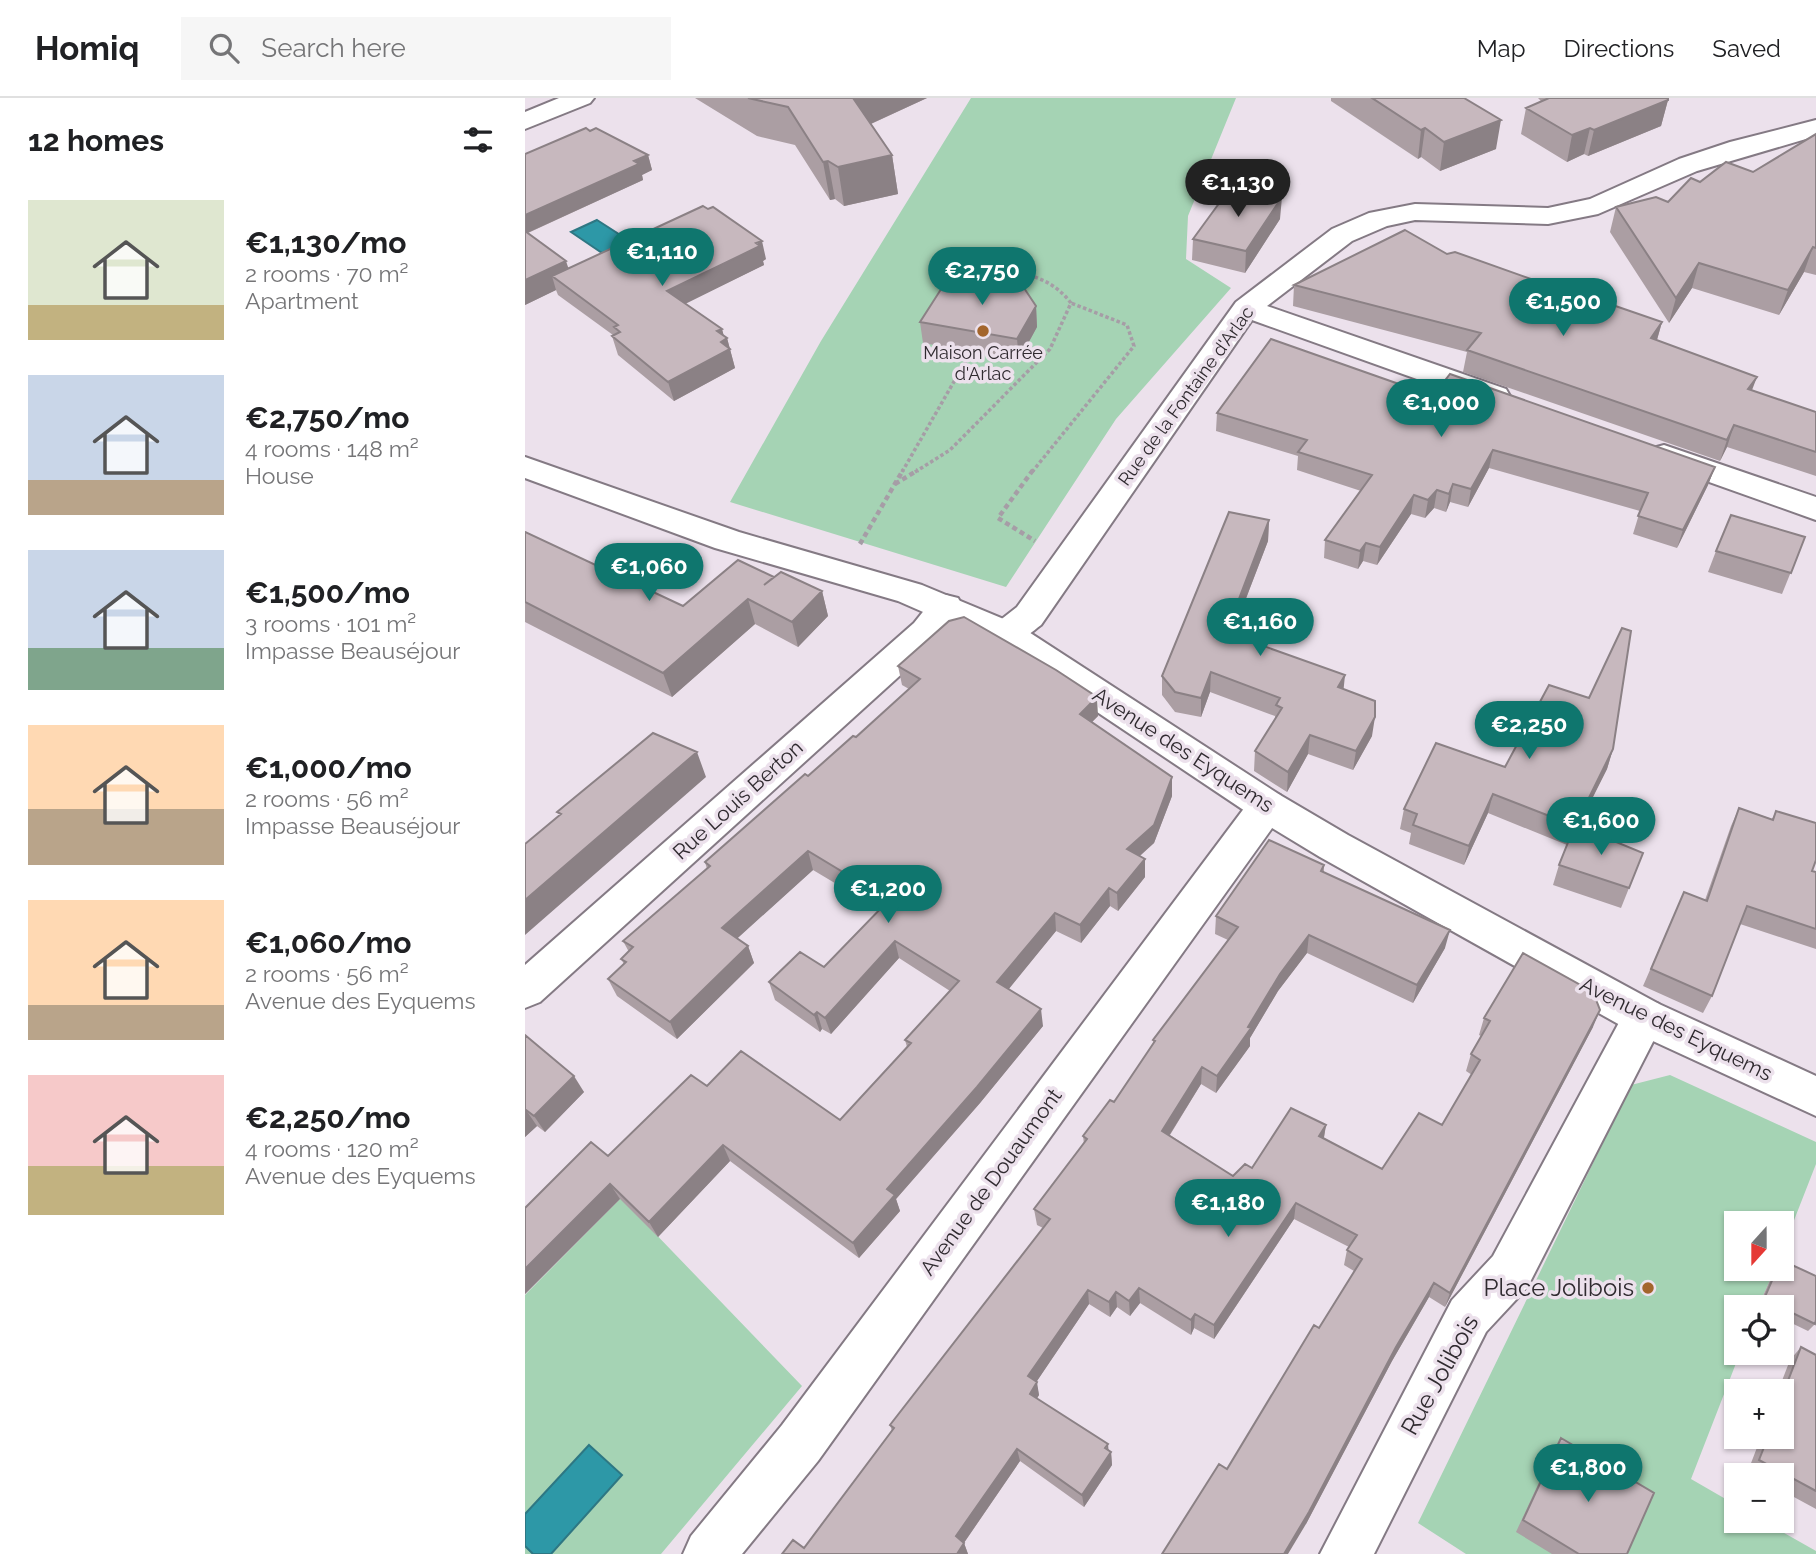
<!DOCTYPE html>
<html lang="en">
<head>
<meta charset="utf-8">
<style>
  body { margin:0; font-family:Raleway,sans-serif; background:#f6f6f6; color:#202124; height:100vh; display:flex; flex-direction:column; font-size:26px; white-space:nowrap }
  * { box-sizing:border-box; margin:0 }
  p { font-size:23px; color:#757577 }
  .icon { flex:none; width:38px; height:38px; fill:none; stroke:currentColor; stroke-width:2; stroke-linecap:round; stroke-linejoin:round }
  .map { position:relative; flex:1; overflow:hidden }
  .sheet { display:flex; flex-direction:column; background:#fff; width:525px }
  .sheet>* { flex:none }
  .needle { width:46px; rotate:201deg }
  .tools { position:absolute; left:1199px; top:1113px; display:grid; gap:14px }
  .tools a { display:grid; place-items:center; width:70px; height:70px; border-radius:0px; background:#fff; box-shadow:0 2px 5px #0004; font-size:35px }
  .price { position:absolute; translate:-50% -60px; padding:0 16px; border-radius:24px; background:#0f766e; color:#fff; font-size:23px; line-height:46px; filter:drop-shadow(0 2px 4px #0008) }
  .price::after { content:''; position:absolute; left:50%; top:42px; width:21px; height:16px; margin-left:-10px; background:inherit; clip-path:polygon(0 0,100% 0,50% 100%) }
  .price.active { background:#222; color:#fff }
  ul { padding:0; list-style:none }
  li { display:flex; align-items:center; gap:21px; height:175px; padding:0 28px }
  li span { display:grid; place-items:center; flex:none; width:196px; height:140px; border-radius:0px; color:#555 }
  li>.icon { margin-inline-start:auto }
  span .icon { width:84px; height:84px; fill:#fffc; stroke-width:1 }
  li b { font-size:30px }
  h2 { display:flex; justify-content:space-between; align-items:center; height:84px; padding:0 28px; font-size:30px }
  header { display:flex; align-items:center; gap:42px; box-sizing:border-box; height:98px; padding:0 35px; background:#fff; border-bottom:2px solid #e0e0e0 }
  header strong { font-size:33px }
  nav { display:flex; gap:38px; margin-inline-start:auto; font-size:24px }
  .search { width:490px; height:63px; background:#f6f6f6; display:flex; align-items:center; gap:18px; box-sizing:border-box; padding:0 24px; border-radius:0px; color:#757577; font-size:26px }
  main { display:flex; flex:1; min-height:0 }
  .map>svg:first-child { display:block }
  .green { fill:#a5d3b4 }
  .water { fill:#2d98a7; stroke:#2e7783; stroke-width:2 }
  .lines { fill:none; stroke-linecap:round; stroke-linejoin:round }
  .street-casing { stroke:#847a84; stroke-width:4 }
  .secondary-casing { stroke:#847a84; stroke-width:4 }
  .path-far1 { stroke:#a69da6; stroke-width:3.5; stroke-dasharray:3.5 2.5; stroke-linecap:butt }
  .path { stroke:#a69da6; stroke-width:4.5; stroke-dasharray:5 3.5; stroke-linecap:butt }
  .street { fill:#fff; fill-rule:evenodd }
  .secondary { fill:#fff; fill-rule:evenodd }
  .wall { fill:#ab9ea3 }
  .shaded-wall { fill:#8b8185 }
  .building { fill:#c7b8be; stroke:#8b8185; stroke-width:2 }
  .poi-dot { fill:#a3652c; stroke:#ece1ec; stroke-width:2.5 }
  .labels { text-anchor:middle; stroke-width:7; stroke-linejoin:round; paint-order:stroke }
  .far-poi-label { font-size:18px; fill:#302b30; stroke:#ece1ec }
  .far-street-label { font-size:18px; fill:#302b30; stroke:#ece1ec }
  .street-label { font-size:21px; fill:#302b30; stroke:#ece1ec }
  .near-poi-label { font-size:24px; fill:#302b30; stroke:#ece1ec; text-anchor:end }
  .near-street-label { font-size:24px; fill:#302b30; stroke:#ece1ec }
</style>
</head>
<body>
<header>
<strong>Homiq</strong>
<div class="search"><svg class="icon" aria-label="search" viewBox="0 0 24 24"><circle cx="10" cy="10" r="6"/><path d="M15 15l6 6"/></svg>Search here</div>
<nav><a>Map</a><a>Directions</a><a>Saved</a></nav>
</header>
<main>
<section class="sheet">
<h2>12 homes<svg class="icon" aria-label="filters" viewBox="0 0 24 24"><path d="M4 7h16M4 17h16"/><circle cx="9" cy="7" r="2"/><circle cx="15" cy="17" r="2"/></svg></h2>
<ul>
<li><span style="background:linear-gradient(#dfe7d0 75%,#c2b280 0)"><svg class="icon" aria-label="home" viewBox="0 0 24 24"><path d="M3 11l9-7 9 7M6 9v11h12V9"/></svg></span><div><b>€1,130/mo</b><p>2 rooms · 70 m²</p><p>Apartment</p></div></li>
<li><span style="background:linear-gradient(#c9d6e8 75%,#b9a48a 0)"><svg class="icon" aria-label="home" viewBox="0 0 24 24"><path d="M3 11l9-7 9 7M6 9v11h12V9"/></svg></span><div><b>€2,750/mo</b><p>4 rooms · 148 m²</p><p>House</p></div></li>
<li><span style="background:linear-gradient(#c9d6e8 70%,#7fa58c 0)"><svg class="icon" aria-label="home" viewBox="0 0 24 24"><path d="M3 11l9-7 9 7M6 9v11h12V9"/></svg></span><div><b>€1,500/mo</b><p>3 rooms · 101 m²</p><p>Impasse Beauséjour</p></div></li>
<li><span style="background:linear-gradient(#ffd9b3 60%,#b9a48a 0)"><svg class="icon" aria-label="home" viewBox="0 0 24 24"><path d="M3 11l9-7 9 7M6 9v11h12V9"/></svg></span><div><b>€1,000/mo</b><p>2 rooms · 56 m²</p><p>Impasse Beauséjour</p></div></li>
<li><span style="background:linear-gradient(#ffd9b3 75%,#b9a48a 0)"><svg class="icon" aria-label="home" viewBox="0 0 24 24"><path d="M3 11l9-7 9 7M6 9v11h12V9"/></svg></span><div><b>€1,060/mo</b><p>2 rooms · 56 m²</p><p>Avenue des Eyquems</p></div></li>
<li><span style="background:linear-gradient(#f6c9c9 65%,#c2b280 0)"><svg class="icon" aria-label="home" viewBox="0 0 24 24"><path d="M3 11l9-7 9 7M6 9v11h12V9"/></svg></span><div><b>€2,250/mo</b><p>4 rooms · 120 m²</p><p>Avenue des Eyquems</p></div></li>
</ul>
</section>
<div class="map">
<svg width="1291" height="1456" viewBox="0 0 1291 1456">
  <rect width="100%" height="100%" fill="#ece1ec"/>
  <!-- green -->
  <path class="green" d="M446 0H711L663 118 661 161 706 190 591 321 481 489 205 404 296 243Z
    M1145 977 1291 1044V1066L1257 1153 1256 1125H1211V1171H1250L1233 1209H1211V1255H1215L1166 1381 1211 1407V1423H1238L1291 1453V1456H941L893 1425 1106 987Z
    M96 1100 277 1288 136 1456H0V1197Z"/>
  <!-- water -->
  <path class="water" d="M72 122 106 144 80 157 46 134Z
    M64 1347 97 1377 26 1456H8L0 1448V1416Z"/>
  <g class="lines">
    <defs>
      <path id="street" d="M34 0H69L65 5 0 31V14Z
        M1291 22V38L1172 73 1073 116 1023 126 890 122 862 128 827 143 742 208 981 291 985 298 981 305 970 308 959 305 727 222 516 527C500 539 490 551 469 545L464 536 469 527 492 509 711 204 807 131 844 115 890 106 1023 110 1065 101 1154 61 1205 44Z
        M1139 347 1291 399V422L1128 364 1123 357 1128 350Z
        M421 497 433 500 438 509 413 543 15 904 0 910V867L389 525 409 500Z
        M742 693 755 697 761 708 755 719 293 1363 217 1456H158L166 1438 257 1327 729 697Z
        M1119 901 1134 906 1140 919 1134 932 1002 1190 961 1234 849 1456H795L927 1202 968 1158 1104 906Z"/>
      <path id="secondary" d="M0 359 214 434 397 487 493 527 755 697 823 737 1134 906 1291 978V1018L1104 932 795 759 729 719 469 545 373 503 190 450 0 380Z"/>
    </defs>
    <!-- street casing -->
    <use href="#street" class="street-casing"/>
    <!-- secondary casing -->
    <use href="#secondary" class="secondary-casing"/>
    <!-- path-far1 -->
    <path class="path-far1" d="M377 374 446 254
      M390 374 425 352 525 251 546 205C532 187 515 179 493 174L486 187
      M507 374 609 248 602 227 546 205"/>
    <!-- path -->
    <path class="path" d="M508 372 473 420 510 443
      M370 386 393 372
      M335 446 378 372"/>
    <!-- street -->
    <use href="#street" class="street"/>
    <!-- secondary -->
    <use href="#secondary" class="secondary"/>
  </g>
  <!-- wall -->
  <path class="wall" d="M170 0H402L346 26 367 57 373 96 319 108 310 101 305 102 270 47 232 38Z
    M806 0H939L971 51 915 73 896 59 893 61 806 3Z
    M1013 0H1143V2L1136 28 1063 58 1059 56 1042 64 996 36 1001 10 1016 3Z
    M65 33 123 57 127 72 117 77 118 82 3 135 44 170 241 161 238 163 239 167 160 205 197 231 198 238 202 240 210 270 149 303 93 257 87 238 88 237 33 197 31 192 0 207V56Z
    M1291 36V177L1279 174 1254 217 1167 190 1144 225 1085 134 1091 109 1143 104 1175 84 1228 74Z
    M755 121 720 175 667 162 668 141Z
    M922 156 1068 203 1137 224 1132 242 1227 293 1291 314V378L1202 349 1195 363 938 274 942 254 768 208 769 187Z
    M511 208 512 229 494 262 398 245 395 224Z
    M908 298 1190 369 1183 387 1152 450 1108 436 1115 413 964 370 943 409 925 404 921 414 909 410 900 420 886 416 852 467 838 463 833 471 799 460 800 442 836 393 772 372 773 358 691 333 692 315Z
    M744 422 743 443 714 519 721 526 720 542 818 592 847 638 828 672 783 656 762 694 729 673 730 653 750 621V618L685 594 676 619 650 614 637 597V578Z
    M0 434 158 508 249 479 297 493 303 518 273 549 230 526 147 599 0 524Z
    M1280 439 1257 496 1183 474 1191 453Z
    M373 568 573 618 567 624 647 698 629 745 615 758 620 761V779L593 813 585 808 556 845 531 833 483 891 518 928 455 1005 371 1101 375 1113 334 1160 205 1063 133 1139 95 1101 0 1196V1110L83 1058 182 988 315 1022 382 949 380 942 425 893 374 860 306 936 297 931 295 934 250 902 244 884 299 869 355 812 288 772 212 840 223 848 229 865 152 941 92 898 83 881 99 866 96 861 104 854 98 843 182 771 180 764 331 639 384 591 377 587Z
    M1088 651 1082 671 1053 728 1118 755 1096 810 1028 787 1034 767 1042 747 963 715 939 767 884 746 886 735 875 731 879 711 980 669Z
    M1214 710 1247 721 1251 713 1287 773 1291 774V851L1215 826 1187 898 1178 915 1118 888 1159 794 1180 802 1206 728Z
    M799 767V774L920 850 888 905 782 855 753 893 725 940V948L691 995 676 986 645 1037 708 1078 727 1070 801 1027 799 1040 857 1071 917 1027 947 977 941 973 946 956 956 938 954 937 959 920 1068 929 920 1209 904 1199 867 1263 781 1426 702 1371 794 1230 829 1173 819 1167 822 1152 824 1149 769 1121 689 1241 669 1230 666 1237 615 1205 605 1218 592 1209 585 1219 564 1206 511 1284 514 1297 512 1300 586 1354 587 1367 559 1409 495 1363 439 1445 443 1456H257L279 1450 367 1333 365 1327 518 1130 512 1127 509 1111 559 1046 558 1038 589 1004 628 946V942L703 842 690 836 691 818Z
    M0 937 59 994 20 1034 12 1028 0 1039Z
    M1250 1171H1256L1290 1226 1283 1233 1256 1220V1209H1233Z
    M1276 1249 1291 1257V1411L1256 1392V1377H1230L1223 1373 1236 1339H1256V1293H1253L1265 1262Z
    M1036 1340 1102 1456H1027L991 1434 1028 1354Z"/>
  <!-- shaded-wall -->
  <path class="shaded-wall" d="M325 0H402L330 33Z
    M1143 2 1136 28 1063 58 1069 32Z
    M976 22 971 51 915 73 919 44Z
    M900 30 896 59 893 61 896 32Z
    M1065 30 1059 56 1042 64 1047 37Z
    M123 57 127 72 117 77 118 82 0 136V117Z
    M367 57 373 96 319 108 313 69Z
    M303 63 310 101 305 102 298 64Z
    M757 99 755 121 720 175 721 153Z
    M237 143 241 161 238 163 239 167 148 212 142 193Z
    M1288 149 1279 174 1254 217 1263 192Z
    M41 163 48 184 27 178 31 192 0 207V182Z
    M1174 165 1167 190 1144 225 1151 200Z
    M511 208 512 229 494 262 492 241Z
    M1137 224 1131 245 1126 240Z
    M197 231 200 242 202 240 210 270 149 303 143 284 192 233Z
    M1232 279 1224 300 1223 291Z
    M1209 327 1202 349 1195 363 1202 342Z
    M968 352 964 370 943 409 946 391Z
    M1190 369 1183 387 1152 450 1158 432Z
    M928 386 925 404 921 414 924 396Z
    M912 392 909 410 900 420 903 402Z
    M889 397 886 416 852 467 855 449Z
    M744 422 743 443 708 534 709 514Z
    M841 445 838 463 833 471 835 453Z
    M297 493 303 518 273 549 267 524Z
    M223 501 230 526 147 599 138 575Z
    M721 526 720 546 716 540Z
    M686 574 685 594 676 619V600Z
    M820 577 818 597 813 589Z
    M572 599 573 618 556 635 555 616Z
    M850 619 847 638 828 672 831 653Z
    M785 637 783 656 762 694 763 674Z
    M1088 651 1082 671 1044 747 1050 728Z
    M172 654 181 679 0 837V802Z
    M647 679V698L629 745 602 769V751Z
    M968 696 963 715 939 767 944 748Z
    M283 753 288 772 204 848 197 830Z
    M620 761V779L593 813 592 795Z
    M584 790 585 808 556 845 555 827Z
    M530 815 531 833 475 902 472 884Z
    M925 832 920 850 888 905 892 887Z
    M784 837 782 855 753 893 725 940V948L691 995 692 978 755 876Z
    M370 843 374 860 306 936 300 920Z
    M223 848 229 865 152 941 145 924Z
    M516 911 518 928 455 1005 371 1101 375 1113 334 1160 328 1145 362 1091Z
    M1075 912 1068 929 920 1209 925 1195Z
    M292 914 297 931 295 934 289 917Z
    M677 969 676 986 637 1049V1033Z
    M49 978 59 994 20 1034 9 1018Z
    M0 1012H1L12 1028 0 1039Z
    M801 1027 798 1044 794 1038Z
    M198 1047 205 1063 133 1139 124 1124Z
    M85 1086 95 1101 0 1196V1171Z
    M771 1105 769 1121 689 1241V1227Z
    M909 1185 904 1199 867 1263 781 1426 763 1456H759L871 1249Z
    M614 1190 615 1205 605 1218 604 1203Z
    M563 1192 564 1206 506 1292 503 1278Z
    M591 1194 592 1209 585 1219 584 1204Z
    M670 1216 669 1230 666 1237V1222Z
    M512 1284 514 1297 507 1309 505 1296Z
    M583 1346 584 1357 586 1354 587 1367 559 1409 557 1397Z
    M492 1351 495 1363 436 1449 431 1438Z
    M439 1445 443 1456H432Z"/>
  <!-- building -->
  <path class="building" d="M223 0H328L367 57 313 69 303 63 298 64 263 9Z
    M847 0H939L976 22 919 44 900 30 896 32Z
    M1024 0H1143V2L1069 32 1065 30 1047 37 1001 10Z
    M61 30 65 33 71 30 123 57 109 63 114 66 0 117V56Z
    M1291 36V150L1288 149 1263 192 1174 165 1151 200 1091 109 1131 99 1143 104 1166 80 1175 84 1201 64 1228 74Z
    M706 89 757 99 721 153 668 141Z
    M178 108 183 111 188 109 237 143 231 145 235 148 142 193 197 231 192 233 202 240 196 244 205 251 143 284 87 238 95 234 89 229 93 227 27 178Z
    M880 132 922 156 930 154 1068 203 1070 201 1137 224 1126 240 1232 279 1223 291 1291 314V354L1209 327 1202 342 942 252 956 235 769 187Z
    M0 133 41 163 0 182Z
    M463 177 497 187 511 208 492 241 395 224 420 185 431 187 452 178Z
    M746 241 908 298 925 276 1190 369 1158 432 1113 418 1123 395 968 352 946 391 928 386 924 396 912 392 903 402 889 397 855 449 841 445 835 453 800 442 847 377 773 354 782 342 692 315Z
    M704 414 744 422 709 514 721 526 716 540 820 577 813 589 850 603V619L831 653 785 637 763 674 730 653 757 610 751 607 755 600 686 574 676 600 650 594 637 578Z
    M1206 417 1280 439 1266 475 1191 453Z
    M0 434 158 508 213 462 249 479 239 487 256 474 297 493 267 524 223 501 138 575 0 504Z
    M439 519 531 572 572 599 555 616 647 679 629 727 602 751 620 761 592 795 584 790 555 827 530 815 472 884 516 911 452 989 362 1091 370 1097 328 1145 198 1047 124 1124 85 1086 0 1171V1110L66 1044 83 1058 166 977 182 988 216 953 315 1022 386 945 380 942 434 883 370 843 300 920 292 914 289 917 244 884 275 854 299 869 364 802 283 753 197 830 223 848 145 924 83 881 101 864 96 861 108 849 98 843 185 768 180 764 280 676 283 678 328 638 331 639 395 581 373 568 424 523Z
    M1097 530 1106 533 1088 651 1050 728 968 696 944 748 888 727 892 716 879 711 911 645 980 669 1024 587 1064 600Z
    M128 635 172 654 0 802V746L36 716 32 714Z
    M1214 710 1248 722 1251 713 1291 725V762L1287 773 1291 774V831L1222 808 1187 898 1126 871 1159 794 1182 803Z
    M1050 727 1118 755 1104 790 1034 767Z
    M744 742 799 767 796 773 925 832 892 887 784 837 755 876 723 929 726 930 692 978 677 969 637 1033 708 1078 720 1066 727 1070 766 1010 801 1027 794 1038 857 1071 894 1015 917 1027 955 962 946 956 965 923 959 920 998 855 1068 894 1075 912 925 1195 909 1185 871 1249 784 1414 759 1456H637L694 1366 702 1371 789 1227 794 1230 837 1161 822 1152 832 1137 771 1105 689 1227 670 1216 666 1222 614 1190 604 1203 591 1194 584 1204 563 1192 503 1278 512 1284 505 1296 583 1346 580 1350 586 1354 557 1397 492 1351 431 1438 439 1445 432 1456H257L268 1442 279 1450 369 1330 365 1327 525 1121 509 1111 562 1041 558 1038 585 1002 589 1004 630 943 628 942 713 829 691 818Z
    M0 937 49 978 9 1018 1 1012H0Z
    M1256 1162 1291 1178V1222L1290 1226 1239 1201 1252 1171H1256Z
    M1276 1249 1291 1257V1393L1234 1362 1243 1339H1256V1301Z
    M1036 1340 1129 1395 1102 1456H1054L998 1422Z"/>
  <!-- markers -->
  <g class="poi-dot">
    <circle cx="458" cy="233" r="7"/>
    <circle cx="1123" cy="1190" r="7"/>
  </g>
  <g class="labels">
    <!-- far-poi labels -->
    <g class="far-poi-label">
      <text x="458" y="261">Maison Carrée<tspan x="458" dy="21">d'Arlac</tspan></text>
    </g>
    <!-- far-street labels -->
    <g class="far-street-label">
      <text transform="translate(661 298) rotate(-54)" y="6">Rue de la Fontaine d'Arlac</text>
    </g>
    <!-- street labels -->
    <g class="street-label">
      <text transform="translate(658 652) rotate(33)" y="7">Avenue des Eyquems</text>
      <text transform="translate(213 702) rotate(-42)" y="7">Rue Louis Berton</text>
      <text transform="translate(1151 931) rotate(26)" y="7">Avenue des Eyquems</text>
      <text transform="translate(466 1084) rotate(-54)" y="7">Avenue de Douaumont</text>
    </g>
    <!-- near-poi labels -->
    <g class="near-poi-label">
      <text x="1109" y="1198">Place Jolibois</text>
    </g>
    <!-- near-street labels -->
    <g class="near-street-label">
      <text transform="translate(915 1277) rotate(-61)" y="8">Rue Jolibois</text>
    </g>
  </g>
</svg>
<div class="tools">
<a><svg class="needle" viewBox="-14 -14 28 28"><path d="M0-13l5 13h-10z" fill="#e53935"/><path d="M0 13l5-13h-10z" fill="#757577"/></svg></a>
<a><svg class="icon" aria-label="locate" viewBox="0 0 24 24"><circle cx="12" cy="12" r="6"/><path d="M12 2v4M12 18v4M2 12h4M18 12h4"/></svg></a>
<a>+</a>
<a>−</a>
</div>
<b class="price active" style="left:713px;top:121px">€1,130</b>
<b class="price" style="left:137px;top:190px">€1,110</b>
<b class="price" style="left:457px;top:209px">€2,750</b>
<b class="price" style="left:1038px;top:240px">€1,500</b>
<b class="price" style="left:916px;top:341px">€1,000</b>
<b class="price" style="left:124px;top:505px">€1,060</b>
<b class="price" style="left:735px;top:560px">€1,160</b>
<b class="price" style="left:1004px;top:663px">€2,250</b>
<b class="price" style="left:1076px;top:759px">€1,600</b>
<b class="price" style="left:363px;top:827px">€1,200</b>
<b class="price" style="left:703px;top:1141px">€1,180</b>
<b class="price" style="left:1063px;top:1406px">€1,800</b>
</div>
</main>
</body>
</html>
